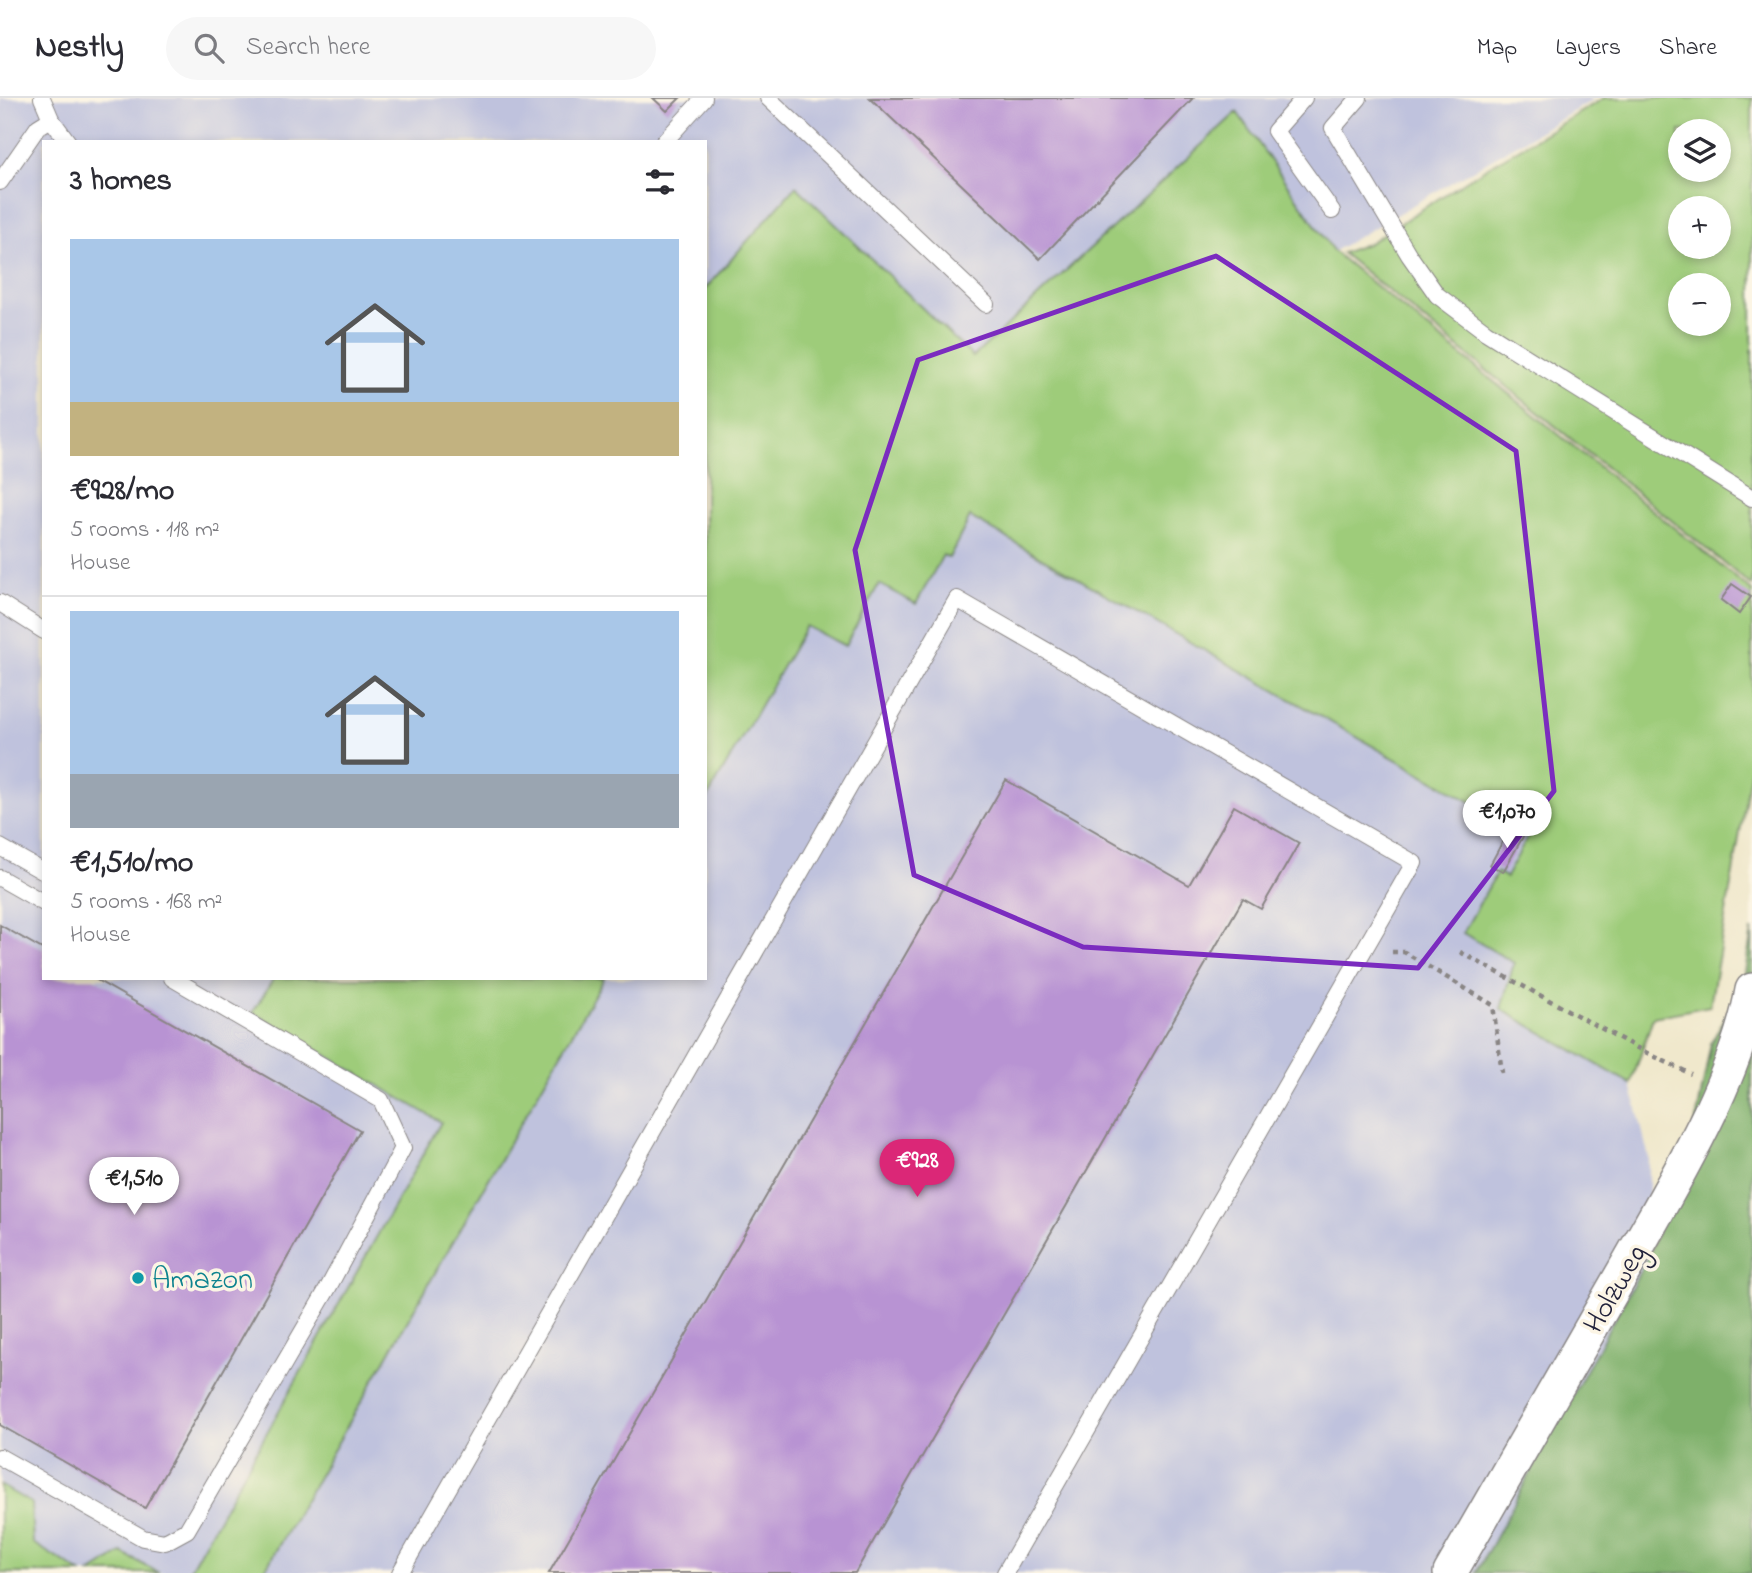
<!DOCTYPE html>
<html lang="en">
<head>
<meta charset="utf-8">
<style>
  body { margin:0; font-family:"Indie Flower",sans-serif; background:#f7f7f7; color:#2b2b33; height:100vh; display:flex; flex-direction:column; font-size:26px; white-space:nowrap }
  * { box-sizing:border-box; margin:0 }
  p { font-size:23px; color:#7c7c81 }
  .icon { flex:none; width:38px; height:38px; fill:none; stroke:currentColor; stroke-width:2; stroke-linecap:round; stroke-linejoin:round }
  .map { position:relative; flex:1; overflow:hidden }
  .panel { position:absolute; left:42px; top:42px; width:665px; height:840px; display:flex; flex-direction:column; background:#fff; border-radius:0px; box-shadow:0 4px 10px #0003 }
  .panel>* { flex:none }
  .fabs { position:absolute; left:1668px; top:21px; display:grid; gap:14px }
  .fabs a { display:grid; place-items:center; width:63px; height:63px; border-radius:50%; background:#fff; box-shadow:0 4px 10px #0003; font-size:35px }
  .price { position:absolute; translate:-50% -60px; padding:0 16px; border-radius:24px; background:#fff; color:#222; font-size:23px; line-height:46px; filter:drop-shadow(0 2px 4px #0008) }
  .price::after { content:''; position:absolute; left:50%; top:42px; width:21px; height:16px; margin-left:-10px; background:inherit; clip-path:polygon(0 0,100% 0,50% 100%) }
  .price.selected { background:#db2777; color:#fff }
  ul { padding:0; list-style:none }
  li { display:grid; align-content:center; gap:14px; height:371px; padding:0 28px }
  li+li { border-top:2px solid #e1e1e2 }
  li span { display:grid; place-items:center; height:217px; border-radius:0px; color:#555 }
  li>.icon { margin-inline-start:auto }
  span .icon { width:126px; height:126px; fill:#fffc; stroke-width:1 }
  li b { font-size:30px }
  h2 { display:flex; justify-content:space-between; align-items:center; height:84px; padding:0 28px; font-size:30px }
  header { display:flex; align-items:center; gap:42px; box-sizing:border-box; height:98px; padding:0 35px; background:#fff; border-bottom:2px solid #e1e1e2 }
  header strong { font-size:33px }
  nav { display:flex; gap:38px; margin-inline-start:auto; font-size:24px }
  .search { width:490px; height:63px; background:#f7f7f7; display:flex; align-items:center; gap:18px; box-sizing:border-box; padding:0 24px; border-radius:38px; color:#7c7c81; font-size:26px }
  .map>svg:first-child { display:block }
  .industrial { fill:#bfc2dd; fill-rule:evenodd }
  .green { fill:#9ecc7a; stroke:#60775a; stroke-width:2; fill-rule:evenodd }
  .forest { fill:#7eb06a; stroke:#506952; stroke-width:2 }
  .building { fill:#b893d3 }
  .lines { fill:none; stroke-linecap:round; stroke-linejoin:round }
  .lane-casing { stroke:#898584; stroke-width:18 }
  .street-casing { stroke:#898584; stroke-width:36 }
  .path { stroke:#898584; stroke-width:4.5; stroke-dasharray:5 5; stroke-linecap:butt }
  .lane { stroke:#fff; stroke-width:16 }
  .street { stroke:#fff; stroke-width:33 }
  .marked { fill:none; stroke:#7b2cbf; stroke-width:5; stroke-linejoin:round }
  .culture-dot { fill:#0f9aa8; stroke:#fcf5e5; stroke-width:2.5 }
  .labels { text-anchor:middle; stroke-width:7; stroke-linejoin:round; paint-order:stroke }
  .culture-label { font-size:30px; fill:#0d838f; stroke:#fcf5e5; text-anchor:start }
  .street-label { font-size:30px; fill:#22223b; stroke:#fcf5e5 }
</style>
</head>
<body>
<header>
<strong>Nestly</strong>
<div class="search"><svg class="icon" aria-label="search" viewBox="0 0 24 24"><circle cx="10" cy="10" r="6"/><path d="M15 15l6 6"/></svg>Search here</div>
<nav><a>Map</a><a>Layers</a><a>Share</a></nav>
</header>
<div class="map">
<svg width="1752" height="1475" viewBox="0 0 1752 1475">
  <rect width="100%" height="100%" fill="#fcf5e5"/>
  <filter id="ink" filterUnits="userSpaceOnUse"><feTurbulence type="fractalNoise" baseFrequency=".0143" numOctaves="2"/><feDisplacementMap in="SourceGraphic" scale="14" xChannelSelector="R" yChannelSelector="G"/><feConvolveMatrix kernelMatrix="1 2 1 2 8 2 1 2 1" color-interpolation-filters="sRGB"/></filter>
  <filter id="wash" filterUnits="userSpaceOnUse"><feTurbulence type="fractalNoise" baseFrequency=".00686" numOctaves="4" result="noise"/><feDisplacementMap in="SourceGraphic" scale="28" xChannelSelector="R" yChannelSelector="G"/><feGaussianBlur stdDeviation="1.57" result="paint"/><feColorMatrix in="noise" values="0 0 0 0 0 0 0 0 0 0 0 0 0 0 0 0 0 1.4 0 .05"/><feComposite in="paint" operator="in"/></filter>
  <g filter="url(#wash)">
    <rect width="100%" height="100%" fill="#f0e8cc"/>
    <!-- industrial -->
    <path class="industrial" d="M0 0H1596L1334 153 1752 493V665L1710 908 1653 919 1631 986 1649 1060V1157L1476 1475H0ZM44 44H705V880H44Z"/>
    <!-- green -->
    <path class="green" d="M1604 0H1752V488L1342 155 1369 145 1483 72ZM1680 33H1718V72H1680ZM1680 110H1718V149H1680ZM1680 187H1718V226H1680Z
      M1237 14 1334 154 1752 493V665L1710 908 1653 919 1631 986 1501 911 1514 865 1463 835 1497 774 1506 779 1529 737 970 419 949 460 943 457 916 506 879 486 845 548 806 528 705 704V191L796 88 973 259Z
      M274 880H604L263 1475H188L441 1024 253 914Z
      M0 1387 31 1405 33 1445 81 1475H0Z
      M122 1455 159 1475H90Z"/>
    <!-- forest -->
    <path class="forest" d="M1752 832V1475H1476L1649 1157 1696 1023 1711 945 1743 887Z"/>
    <g id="blocks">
      <!-- building -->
      <path class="building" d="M653 0H680L667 13Z
        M870 0H1193L1040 161Z
        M1732 486 1751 499 1739 516 1721 502Z
        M1006 682 1189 787 1234 708 1299 745 1261 811 1243 801 855 1475H549Z
        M1510 730 1524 737 1503 774 1490 767Z
        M0 827 44 852V880H93L360 1032 145 1410 0 1327Z"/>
    </g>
  </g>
  <g filter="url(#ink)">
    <use href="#blocks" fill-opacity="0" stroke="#898584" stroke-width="2"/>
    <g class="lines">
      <defs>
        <path id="lane" d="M768 0 986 206
          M1304 0 1275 33 1332 113
          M1359 0 1333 30 1409 157 1437 197 1486 234 1752 400
          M51 21 68 44
          M664 44 704 0
          M0 84 38 29 51 21 42 0
          M0 505 44 533
          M0 749 44 774
          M0 780 44 805
          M0 1359 143 1440 165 1444 187 1432 328 1190 403 1050 381 1002 172 880
          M400 1475 957 501 1414 765 1005 1475"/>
        <path id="street" d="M1450 1475C1510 1371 1570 1267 1630 1162 1674 1084 1737 981 1752 892"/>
      </defs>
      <!-- lane casing -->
      <use href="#lane" class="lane-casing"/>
      <!-- street casing -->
      <use href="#street" class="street-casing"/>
      <!-- path -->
      <path class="path" d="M1392 854H1404L1493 907 1502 975
        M1460 854 1643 953 1691 976"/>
      <!-- lane -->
      <use href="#lane" class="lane"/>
      <!-- street -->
      <use href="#street" class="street"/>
    </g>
  </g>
  <!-- marked area -->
  <path class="marked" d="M1216 158 1516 353 1554 693 1418 870 1083 849 914 777 855 452 918 262Z"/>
  <!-- markers -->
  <circle class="culture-dot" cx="138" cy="1180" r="7"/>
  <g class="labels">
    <!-- culture labels -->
    <g class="culture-label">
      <text x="152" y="1190">Amazon</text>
    </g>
    <!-- street labels -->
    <g class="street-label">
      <text transform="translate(1614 1190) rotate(-60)" y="10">Holzweg</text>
    </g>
  </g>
</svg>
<div class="fabs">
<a><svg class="icon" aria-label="layers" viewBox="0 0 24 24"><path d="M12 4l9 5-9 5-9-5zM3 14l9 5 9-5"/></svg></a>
<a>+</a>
<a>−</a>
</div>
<b class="price" style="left:1507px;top:752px">€1,070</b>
<b class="price selected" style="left:917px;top:1101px">€928</b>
<b class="price" style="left:134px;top:1119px">€1,510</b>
<section class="panel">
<h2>3 homes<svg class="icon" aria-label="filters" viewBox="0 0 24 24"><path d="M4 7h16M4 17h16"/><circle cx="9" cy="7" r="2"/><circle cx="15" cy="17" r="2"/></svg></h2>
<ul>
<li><span style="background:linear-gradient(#a9c7e8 75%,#c2b280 0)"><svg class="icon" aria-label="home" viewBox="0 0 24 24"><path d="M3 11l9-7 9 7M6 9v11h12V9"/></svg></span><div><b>€928/mo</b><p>5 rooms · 118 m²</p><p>House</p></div></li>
<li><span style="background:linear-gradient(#a9c7e8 75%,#9aa5b1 0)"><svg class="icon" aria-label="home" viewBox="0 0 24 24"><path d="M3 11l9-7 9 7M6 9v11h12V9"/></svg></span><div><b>€1,510/mo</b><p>5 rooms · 168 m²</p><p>House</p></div></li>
</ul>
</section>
</div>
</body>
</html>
